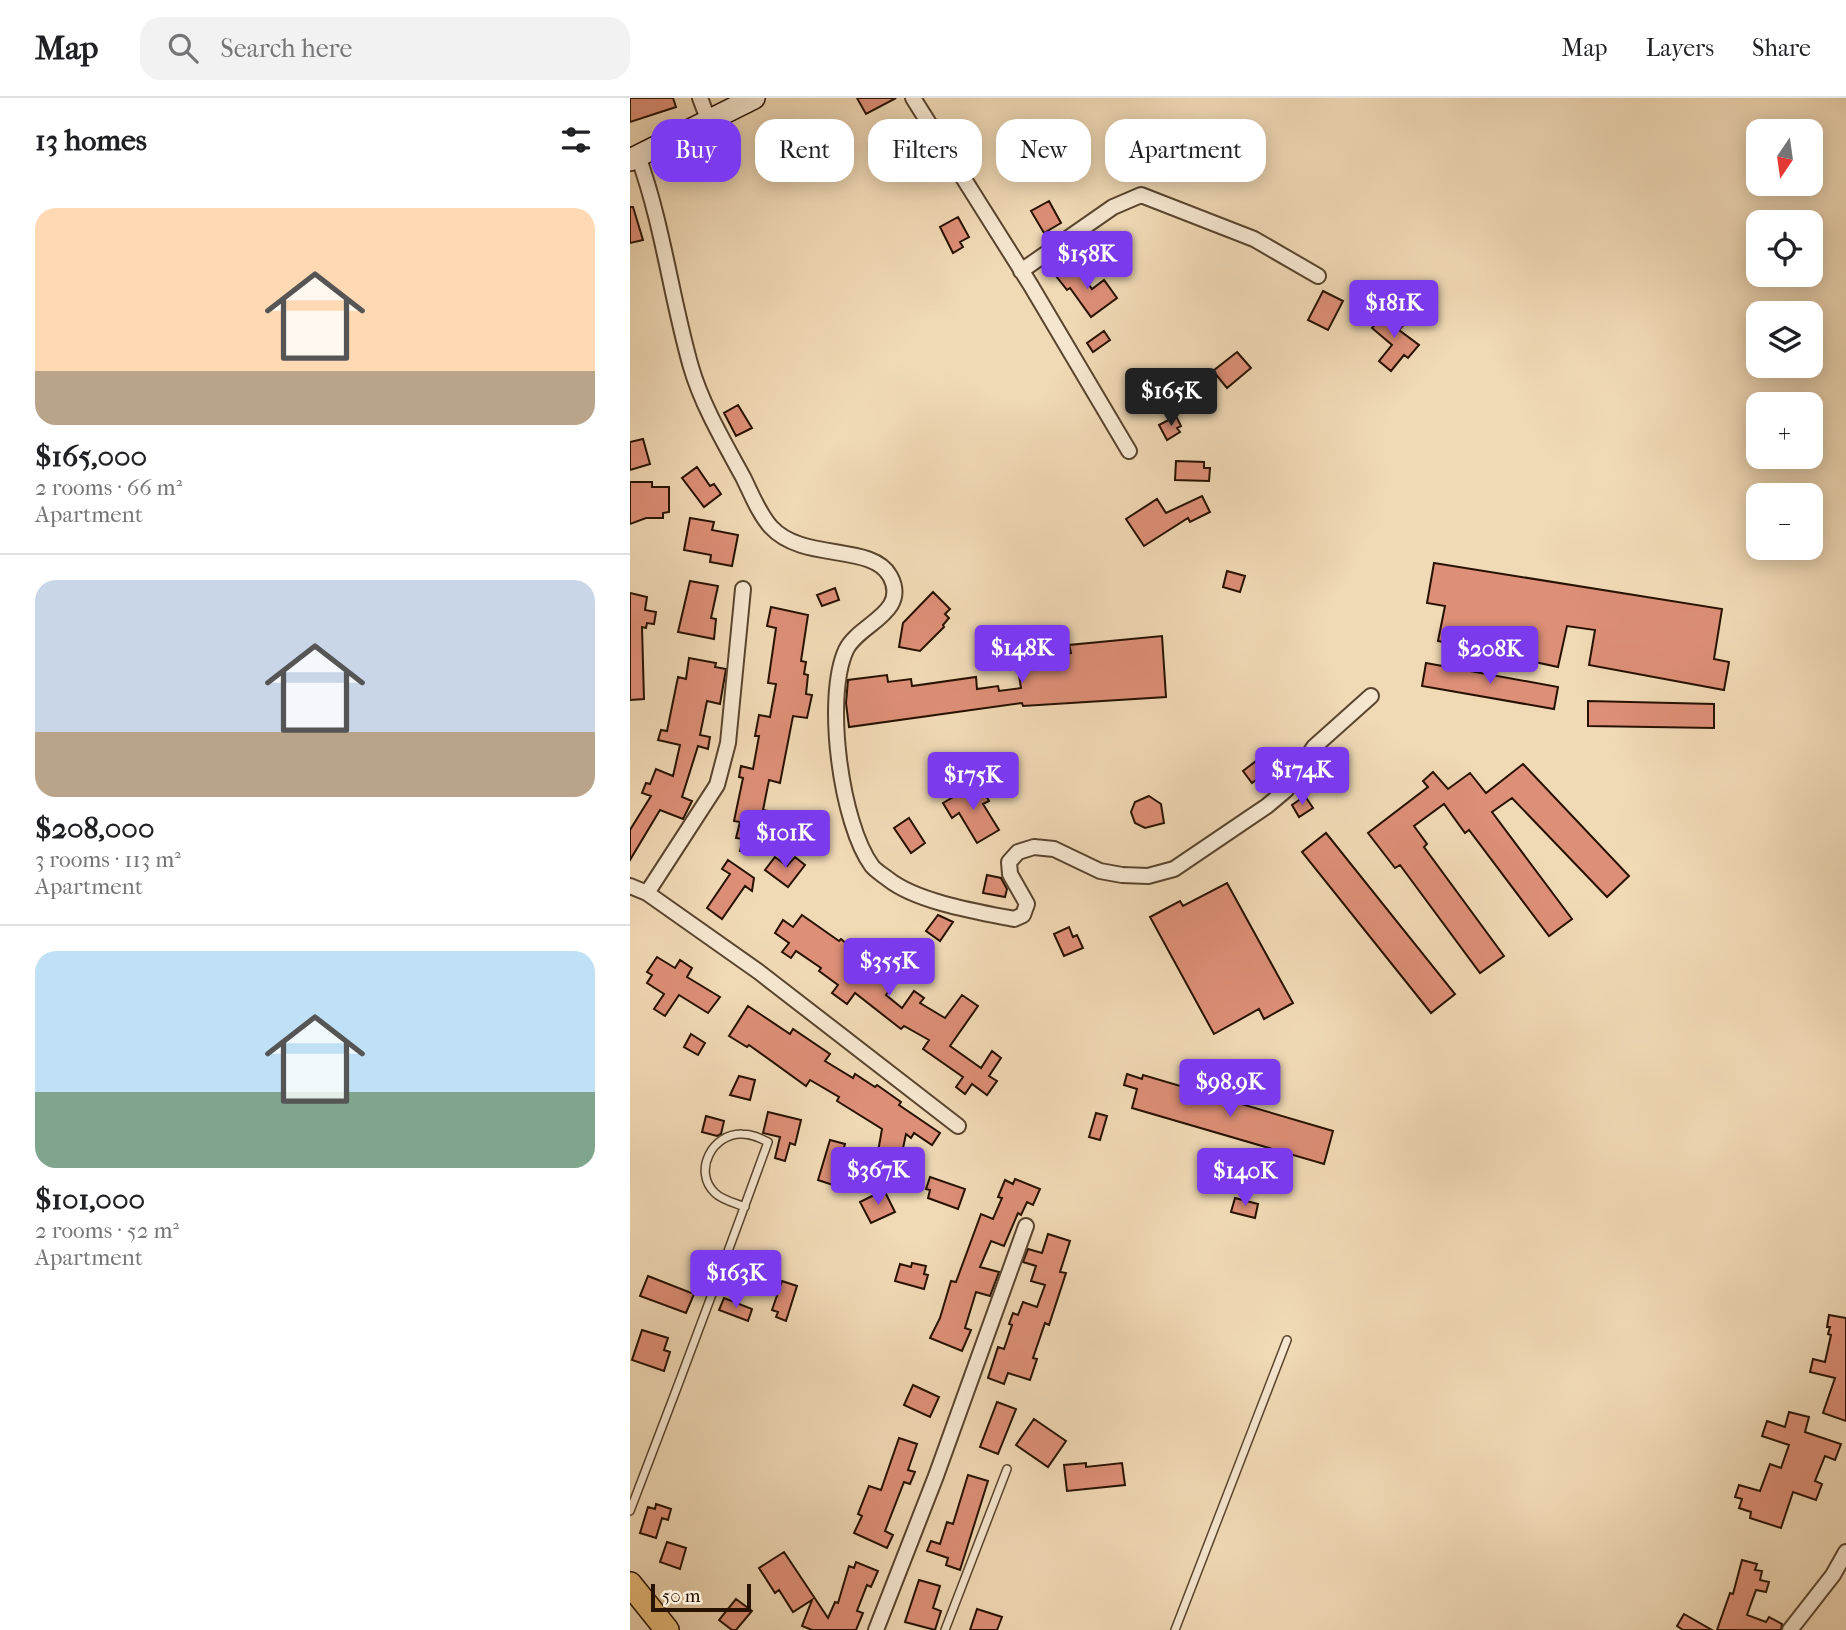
<!DOCTYPE html>
<html lang="en">
<head>
<meta charset="utf-8">
<style>
  body { margin:0; font-family:"IM FELL French Canon",serif; background:#f2f2f2; color:#202124; height:100vh; display:flex; flex-direction:column; font-size:26px; white-space:nowrap }
  * { box-sizing:border-box; margin:0 }
  p { font-size:23px; color:#757577 }
  .icon { flex:none; width:38px; height:38px; fill:none; stroke:currentColor; stroke-width:2; stroke-linecap:round; stroke-linejoin:round }
  .map { position:relative; flex:1; overflow:hidden }
  .drawer { display:flex; flex-direction:column; background:#fff; width:630px }
  .drawer>* { flex:none }
  .hud { position:absolute; left:21px; top:21px; width:665px; height:63px; display:flex; gap:14px }
  .needle { width:46px; rotate:193deg }
  .controls { position:absolute; left:1116px; top:21px; display:grid; gap:14px }
  .controls a { display:grid; place-items:center; width:77px; height:77px; border-radius:14px; background:#fff; box-shadow:0 4px 18px #0003; font-size:35px }
  .scale { position:absolute; left:21px; bottom:18px; width:100px; box-sizing:border-box; padding-left:7px; border:4px solid #271200; border-top:0; font-size:19px; line-height:24px; white-space:nowrap; color:#271200; -webkit-text-stroke:5px #f5e6cf; paint-order:stroke }
  .price { position:absolute; translate:-50% -60px; padding:0 16px; border-radius:7px; background:#7c3aed; color:#fff; font-size:23px; line-height:46px; filter:drop-shadow(0 2px 4px #0008) }
  .price::after { content:''; position:absolute; left:50%; top:42px; width:21px; height:16px; margin-left:-10px; background:inherit; clip-path:polygon(0 0,100% 0,50% 100%) }
  .price.selected { background:#222; color:#fff }
  ul { padding:0; list-style:none }
  li { display:grid; align-content:center; gap:14px; height:371px; padding:0 35px }
  li+li { border-top:2px solid #e0e0e0 }
  li span { display:grid; place-items:center; height:217px; border-radius:21px; color:#555 }
  li>.icon { margin-inline-start:auto }
  span .icon { width:126px; height:126px; fill:#fffc; stroke-width:1 }
  li b { font-size:30px }
  h2 { display:flex; justify-content:space-between; align-items:center; height:84px; padding:0 35px; font-size:30px }
  .chip { padding:0 24px; border-radius:21px; background:#fff; box-shadow:0 4px 18px #0003; font-size:24px; line-height:63px }
  .chip.selected { background:#7c3aed; color:#fff }
  header { display:flex; align-items:center; gap:42px; box-sizing:border-box; height:98px; padding:0 35px; background:#fff; border-bottom:2px solid #e0e0e0 }
  header strong { font-size:33px }
  nav { display:flex; gap:38px; margin-inline-start:auto; font-size:24px }
  .search { width:490px; height:63px; background:#f2f2f2; display:flex; align-items:center; gap:18px; box-sizing:border-box; padding:0 24px; border-radius:21px; color:#757577; font-size:26px }
  main { display:flex; flex:1; min-height:0 }
  .map>svg:first-child { display:block }
  .building { fill:#dd8f77; stroke:#271200; stroke-width:2 }
  .lines { fill:none; stroke-linecap:round; stroke-linejoin:round }
  .lane-casing { stroke:#59442d; stroke-width:10 }
  .street-casing { stroke:#59442d; stroke-width:18 }
  .secondary-casing { stroke:#271200; stroke-width:24 }
  .primary-casing { stroke:#271200; stroke-width:26 }
  .lane { stroke:#f5e6cf; stroke-width:7 }
  .street { stroke:#f5e6cf; stroke-width:14 }
  .secondary { stroke:#f5e6cf; stroke-width:21 }
  .primary { stroke:#e8bc7a; stroke-width:23 }
</style>
</head>
<body>
<header>
<strong>Map</strong>
<div class="search"><svg class="icon" aria-label="search" viewBox="0 0 24 24"><circle cx="10" cy="10" r="6"/><path d="M15 15l6 6"/></svg>Search here</div>
<nav><a>Map</a><a>Layers</a><a>Share</a></nav>
</header>
<main>
<section class="drawer">
<h2>13 homes<svg class="icon" aria-label="filters" viewBox="0 0 24 24"><path d="M4 7h16M4 17h16"/><circle cx="9" cy="7" r="2"/><circle cx="15" cy="17" r="2"/></svg></h2>
<ul>
<li><span style="background:linear-gradient(#ffd9b3 75%,#b9a48a 0)"><svg class="icon" aria-label="home" viewBox="0 0 24 24"><path d="M3 11l9-7 9 7M6 9v11h12V9"/></svg></span><div><b>$165,000</b><p>2 rooms · 66 m²</p><p>Apartment</p></div></li>
<li><span style="background:linear-gradient(#c9d6e8 70%,#b9a48a 0)"><svg class="icon" aria-label="home" viewBox="0 0 24 24"><path d="M3 11l9-7 9 7M6 9v11h12V9"/></svg></span><div><b>$208,000</b><p>3 rooms · 113 m²</p><p>Apartment</p></div></li>
<li><span style="background:linear-gradient(#bfe0f5 65%,#7fa58c 0)"><svg class="icon" aria-label="home" viewBox="0 0 24 24"><path d="M3 11l9-7 9 7M6 9v11h12V9"/></svg></span><div><b>$101,000</b><p>2 rooms · 52 m²</p><p>Apartment</p></div></li>
</ul>
</section>
<div class="map">
<svg width="1216" height="1532" viewBox="0 0 1216 1532">
  <rect width="100%" height="100%" fill="#f0d9b5"/>
  <filter id="stains"><feTurbulence type="fractalNoise" baseFrequency=".00286" numOctaves="4"/><feColorMatrix values="0 0 0 0 .2 0 0 0 0 .09 0 0 0 0 .02 0 0 0 .5 -.17"/></filter>
  <radialGradient id="worn" r=".72"><stop offset=".6" stop-color="#630" stop-opacity="0"/><stop offset="1" stop-color="#630" stop-opacity=".3"/></radialGradient>
  <!-- building -->
  <path class="building" d="M0 0H43L46 9 0 24Z
    M227 0H266L236 16Z
    M419 103 431 125 414 135 401 113Z
    M0 109H3L13 142 0 145Z
    M328 119 339 139 330 144 333 149 323 155 310 129Z
    M439 168 442 172 446 169 462 191 474 182 487 200 461 219 440 190 437 192 426 178Z
    M693 193 713 203 698 232 678 222Z
    M758 211 775 225 769 232 789 247 778 260 774 257 761 273 749 263 762 247 742 230Z
    M474 233 480 242 463 254 457 245Z
    M607 254 621 270 597 290 583 273Z
    M516 275 525 287 507 299 499 287Z
    M565 284 576 298 557 312 546 297Z
    M108 307 122 330 106 338 94 315Z
    M546 318 551 328 547 330 550 334 537 342 529 327Z
    M13 341 20 366 0 372V344Z
    M546 363 574 364V370H580L579 383 545 382Z
    M67 369 80 388 84 386 91 396 74 409 52 380Z
    M0 384H22V389H39V414L33 415V420H16L0 426Z
    M572 398 580 414 560 424 558 420 514 448 496 421 527 401 536 415Z
    M60 420 84 424 82 432 108 437 102 468 80 464 81 457 54 452Z
    M804 465 1092 511 1084 561 1099 564 1094 592 959 567 965 532 937 528 928 569 808 543 815 508 797 505Z
    M597 473 615 478 610 494 593 489Z
    M60 483 88 488 81 520 86 521 84 541 48 534Z
    M205 490 209 502 192 508 187 497Z
    M303 494 320 511 315 516 319 520 313 527 314 529 290 553 269 549 273 525Z
    M0 495 17 499 15 512 26 514 24 526 17 525 16 530 12 529 14 601 0 602Z
    M141 509 178 517 171 563 176 564 174 576 178 577 176 596 182 597 177 620 163 618 150 685 139 682 133 712 158 717 155 728 131 723 124 756 110 753 113 741 106 740 110 724 104 723 113 680 109 679 111 668 123 671 129 638H125L129 617 140 619 146 586 138 585 146 530 137 528Z
    M532 538 536 599 393 608 392 605 219 629 216 605 218 582 257 577 258 584 281 581 282 588 346 579 347 591 368 588 369 593 391 590 388 571 424 570 423 559 441 555 439 547Z
    M59 560 86 565 85 569 96 571 90 606 77 603 70 637 80 639 78 651 68 648 52 699 62 703 53 721 30 712 0 762V732L21 698 12 695 16 685 20 686 26 671 43 678 50 647 28 642 31 632 37 633 48 579 56 581Z
    M796 565 928 589 924 611 792 588Z
    M958 603 1084 606V630L958 628Z
    M626 663 635 675 622 685 613 673Z
    M893 666 999 778 977 799 882 700 862 714 942 821 919 838 839 732 835 735 814 706 784 728 797 746 794 749 874 858 850 875 770 767 765 770 738 735 798 689 793 683 803 674 818 691 840 675 856 695Z
    M349 684 359 703 353 706 369 732 347 745 329 715 322 720 313 705Z
    M519 698 531 706 534 725 515 730 505 725 501 714 505 704Z
    M675 698 683 710 669 719 662 707Z
    M279 720 295 745 281 755 264 730Z
    M696 735 825 896 801 915 672 754Z
    M145 759 157 768 165 759 175 767 158 789 135 772Z
    M98 762 124 780 122 793 115 788 92 821 77 810 100 776 92 771Z
    M357 777 371 780 377 791 375 799 353 795Z
    M597 785 663 905 634 921 629 911 584 936 520 819 550 803 553 808Z
    M172 817 209 843 211 841 248 872 258 859 267 865 264 869 272 874 256 897 272 910 284 893 294 900 290 905 315 920 332 897 348 908 320 948 351 970 362 953 371 960 359 978 367 983 357 997 342 986 335 996 326 989 333 979 293 951 299 942 274 928 271 931 225 895 217 906 202 895 208 887 189 873 191 870 166 853 161 860 152 854 159 845 145 835 153 822 163 829Z
    M308 817 323 824 310 843 296 833Z
    M439 829 443 839 447 837 453 850 434 858 424 836Z
    M27 859 45 870 50 862 62 870 57 879 90 899 78 915 49 897 35 918 24 911 34 896 17 885 22 877 17 874Z
    M118 908 160 936 163 931 200 956 195 963 223 980 225 976 245 989 247 987 271 1004 269 1007 310 1035 302 1047 284 1035 281 1040 276 1036 269 1069 246 1065 252 1031 207 1003 209 999 180 982 176 988 119 947 117 949 99 938Z
    M61 936 75 945 68 957 54 949Z
    M497 976 512 981 513 977 703 1033 694 1066 502 1010 507 991 494 987Z
    M109 978 125 982 120 1002 100 997Z
    M138 1014 171 1022 165 1047 160 1045 155 1063 145 1060 150 1039 133 1035Z
    M466 1015 477 1018 470 1042 459 1039Z
    M76 1018 94 1023 91 1036 87 1038 72 1034Z
    M200 1042 215 1046 203 1087 188 1082Z
    M300 1079 335 1091 328 1111 298 1100 300 1092 296 1091Z
    M385 1081 410 1091 403 1107 397 1104 391 1117 388 1115 374 1148 361 1143 350 1169 369 1174 360 1198 346 1194 335 1230 341 1232 332 1253 300 1240 310 1220 321 1183 326 1184 351 1116 363 1121 372 1100 368 1099 375 1082 383 1086Z
    M254 1092 265 1114 241 1125 230 1104Z
    M605 1100 628 1106 625 1120 601 1114Z
    M418 1136 440 1143 430 1174 436 1175 419 1227 415 1225 403 1260 407 1261 400 1282 378 1275 374 1286 358 1280 368 1249 374 1251 382 1227 379 1226 383 1215 388 1217 393 1204 407 1209 415 1187 401 1183 406 1168 393 1164 398 1151 412 1155Z
    M282 1165 296 1168 294 1176 298 1177 294 1191 265 1183 270 1166 281 1169Z
    M18 1178 64 1196 56 1215 10 1198Z
    M152 1183 167 1188 156 1223 146 1219 148 1214 142 1212Z
    M94 1200 122 1211 118 1223 89 1212Z
    M1199 1217 1216 1220V1323L1193 1315 1205 1280 1180 1274 1183 1261 1195 1264 1201 1237 1198 1236 1200 1229H1197Z
    M12 1232 38 1240 34 1252 40 1254 34 1273 2 1262Z
    M283 1287 309 1299 300 1319 274 1307Z
    M367 1304 386 1311 368 1356 350 1349Z
    M1159 1314 1179 1319 1175 1334 1211 1346 1205 1362 1195 1358 1185 1383 1192 1386 1186 1402 1163 1394 1151 1430 1120 1420 1121 1414 1109 1410 1112 1401 1105 1399 1109 1387 1130 1393 1140 1366 1151 1370 1159 1347 1132 1338 1137 1323 1155 1329Z
    M404 1321 436 1343 418 1369 386 1347Z
    M269 1340 287 1346 278 1372 285 1374 280 1386 274 1384 255 1433 263 1437 257 1450 224 1435 232 1418 228 1416 239 1388 251 1392Z
    M456 1365V1369L492 1365 495 1387 437 1393 434 1367Z
    M338 1377 358 1383 330 1472 316 1467 318 1460 297 1453 301 1443 310 1446 317 1424 323 1426Z
    M26 1406 41 1411 38 1422 32 1420 26 1440 10 1435 18 1409 25 1411Z
    M37 1444 56 1450 50 1471 30 1464Z
    M154 1454 198 1520 205 1504 208 1505 219 1468 224 1470 226 1464 248 1473 241 1489 237 1487 227 1513 233 1515 226 1532H182L172 1528 182 1502 163 1514 149 1492 145 1495 129 1470Z
    M1112 1462 1127 1466 1125 1472 1132 1473 1130 1482 1139 1484 1136 1494 1126 1492 1117 1517 1136 1524 1139 1519 1152 1526 1151 1532H1087L1100 1495 1103 1496Z
    M289 1482 310 1488 303 1510 311 1513 305 1532 275 1524Z
    M106 1501 122 1513 106 1532H102L89 1522Z
    M347 1511 372 1519 367 1532H340Z
    M1054 1516 1082 1532H1053L1047 1528Z"/>
  <g class="lines">
    <defs>
      <path id="lane" d="M0 1413C47 1291 93 1168 138 1044 130 1040 122 1036 112 1036 83 1035 62 1073 85 1095 92 1102 105 1105 115 1109
        M315 1532 377 1371
        M545 1532 657 1242"/>
      <path id="street" d="M70 0 78 21
        M283 0 400 186 499 353
        M8 58C33 127 41 199 61 269 72 307 94 344 113 379 121 395 129 416 141 429 173 464 242 445 260 478 280 515 228 526 216 552 194 600 211 726 242 768 246 773 253 777 258 781 287 804 348 814 384 821L393 817 397 806 380 776 379 764 388 754 404 749 424 751 470 773 492 777 518 778 544 771 637 708 656 692 684 649 741 598
        M391 173 483 109 511 97 624 141 688 178
        M0 788 17 795 129 874 328 1028
        M17 795 87 687 98 645 113 491
        M246 1532 306 1378 396 1128
        M1160 1532 1203 1477 1216 1454"/>
      <path id="secondary" d="M0 62 124 0"/>
      <path id="primary" d="M0 1486 37 1532"/>
    </defs>
    <!-- lane casing -->
    <use href="#lane" class="lane-casing"/>
    <!-- street casing -->
    <use href="#street" class="street-casing"/>
    <!-- secondary casing -->
    <use href="#secondary" class="secondary-casing"/>
    <!-- primary casing -->
    <use href="#primary" class="primary-casing"/>
    <!-- lane -->
    <use href="#lane" class="lane"/>
    <!-- street -->
    <use href="#street" class="street"/>
    <!-- secondary -->
    <use href="#secondary" class="secondary"/>
    <!-- primary -->
    <use href="#primary" class="primary"/>
  </g>
  <rect width="100%" height="100%" filter="url(#stains)"/>
  <rect width="100%" height="100%" fill="url(#worn)"/>
</svg>
<div class="controls">
<a><svg class="needle" viewBox="-14 -14 28 28"><path d="M0-13l5 13h-10z" fill="#e53935"/><path d="M0 13l5-13h-10z" fill="#757577"/></svg></a>
<a><svg class="icon" aria-label="locate" viewBox="0 0 24 24"><circle cx="12" cy="12" r="6"/><path d="M12 2v4M12 18v4M2 12h4M18 12h4"/></svg></a>
<a><svg class="icon" aria-label="layers" viewBox="0 0 24 24"><path d="M12 4l9 5-9 5-9-5zM3 14l9 5 9-5"/></svg></a>
<a>+</a>
<a>−</a>
</div>
<div class="scale">50 m</div>
<b class="price" style="left:457px;top:193px">$158K</b>
<b class="price" style="left:764px;top:242px">$181K</b>
<b class="price selected" style="left:541px;top:330px">$165K</b>
<b class="price" style="left:392px;top:587px">$148K</b>
<b class="price" style="left:860px;top:588px">$208K</b>
<b class="price" style="left:672px;top:709px">$174K</b>
<b class="price" style="left:343px;top:714px">$175K</b>
<b class="price" style="left:155px;top:772px">$101K</b>
<b class="price" style="left:259px;top:900px">$355K</b>
<b class="price" style="left:600px;top:1021px">$98.9K</b>
<b class="price" style="left:248px;top:1109px">$367K</b>
<b class="price" style="left:615px;top:1110px">$140K</b>
<b class="price" style="left:106px;top:1212px">$163K</b>
<div class="hud">
<a class="chip selected">Buy</a>
<a class="chip">Rent</a>
<a class="chip">Filters</a>
<a class="chip">New</a>
<a class="chip">Apartment</a>
</div>
</div>
</main>
</body>
</html>
